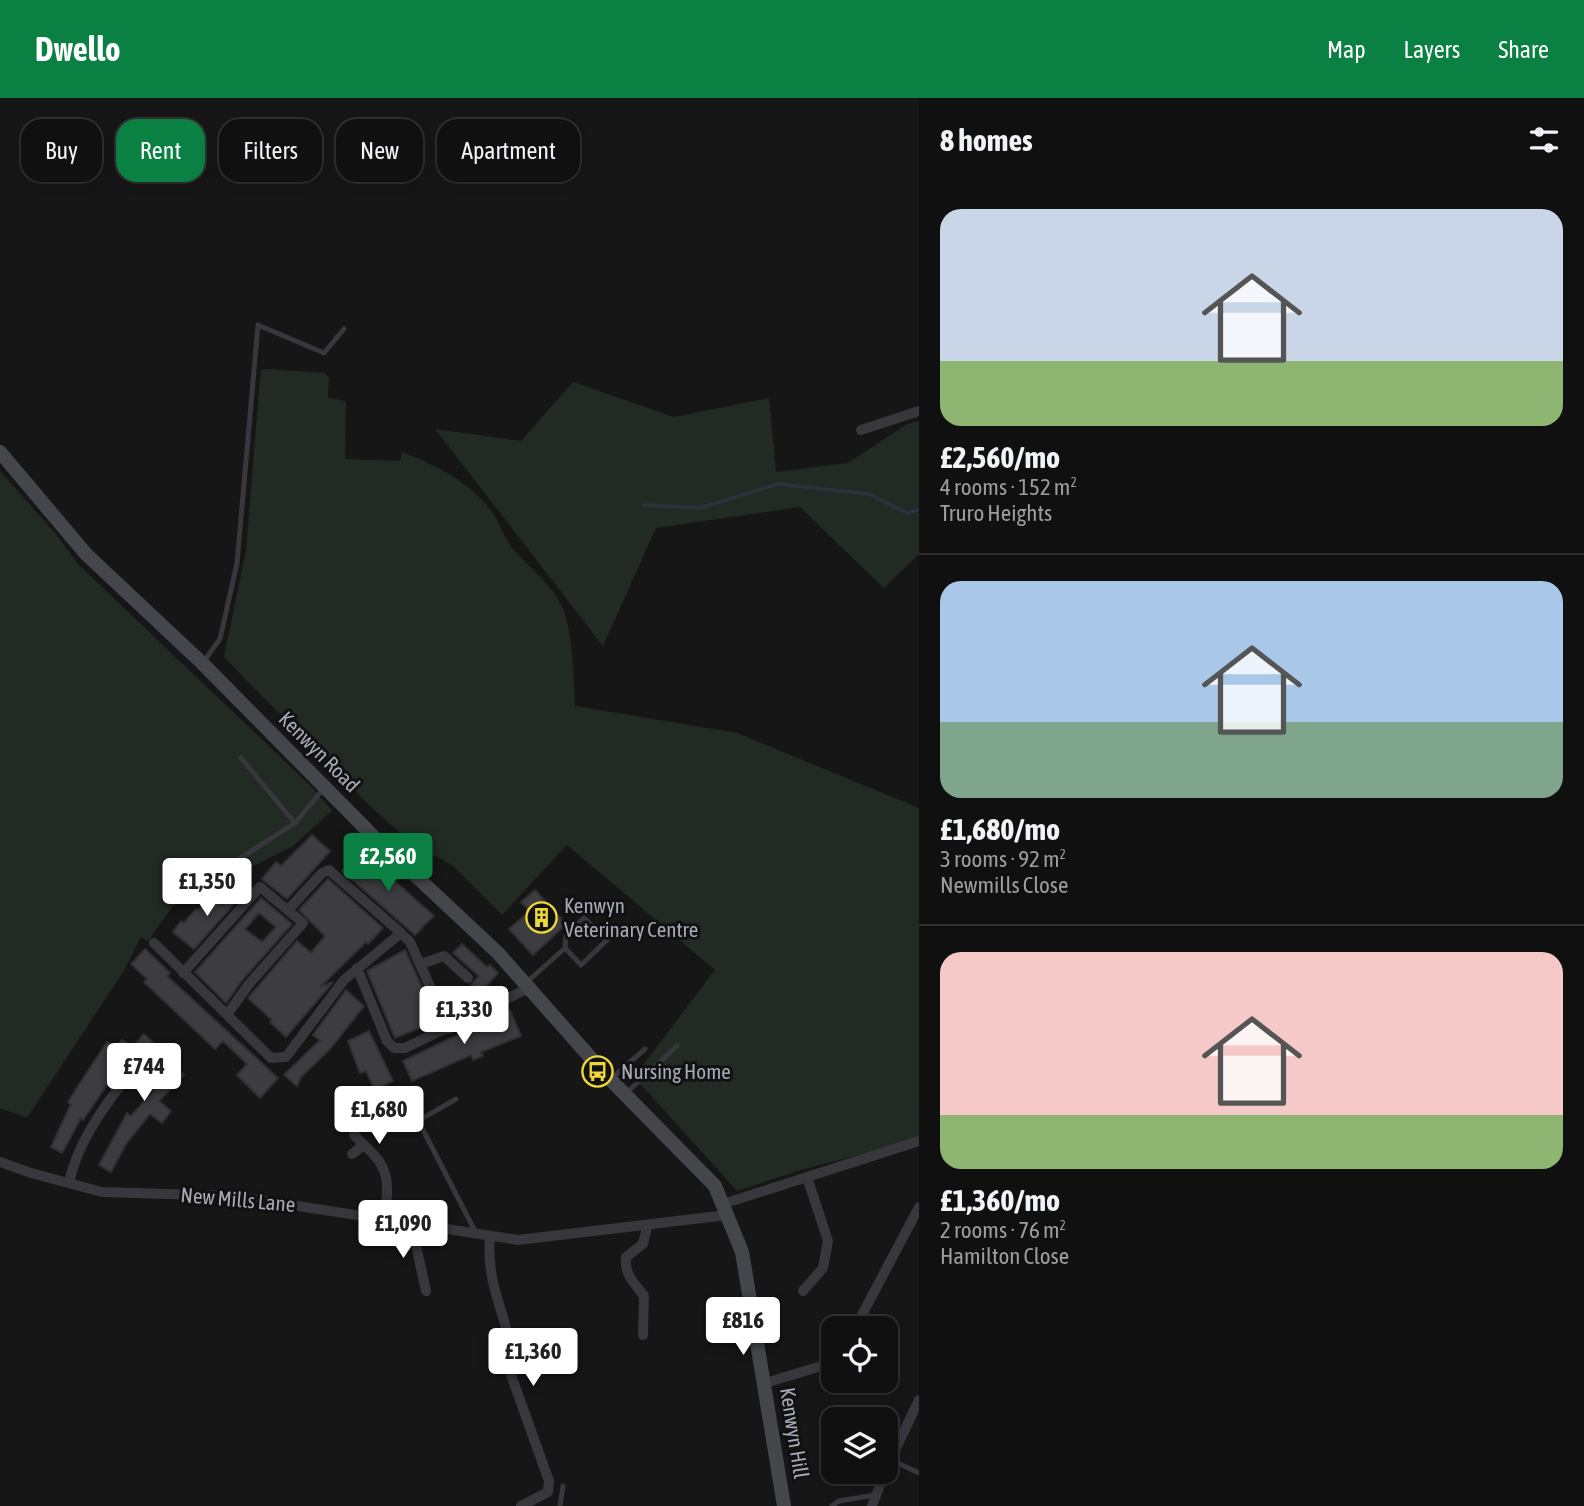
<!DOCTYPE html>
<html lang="en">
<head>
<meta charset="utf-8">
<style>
  body { margin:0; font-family:"Asap Condensed",sans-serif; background:#19191a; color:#f1f3f6; height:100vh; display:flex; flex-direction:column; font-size:26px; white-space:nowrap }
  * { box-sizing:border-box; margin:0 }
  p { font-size:23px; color:#9c9d9f }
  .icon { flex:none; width:38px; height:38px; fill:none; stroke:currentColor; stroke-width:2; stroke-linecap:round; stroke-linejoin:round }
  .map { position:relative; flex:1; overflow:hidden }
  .details { display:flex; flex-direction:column; background:#101011; width:665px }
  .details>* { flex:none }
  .hud { position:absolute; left:21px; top:21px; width:665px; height:63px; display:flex; gap:14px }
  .buttons { position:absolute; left:821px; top:1218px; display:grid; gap:14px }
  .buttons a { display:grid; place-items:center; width:77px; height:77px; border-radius:14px; background:#101011; box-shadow:0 4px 10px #0003,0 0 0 2px #303031; font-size:35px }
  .price { position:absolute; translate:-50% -60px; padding:0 16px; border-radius:7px; background:#fff; color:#222; font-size:23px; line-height:46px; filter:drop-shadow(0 2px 4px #0008) }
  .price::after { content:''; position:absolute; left:50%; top:42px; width:21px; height:16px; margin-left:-10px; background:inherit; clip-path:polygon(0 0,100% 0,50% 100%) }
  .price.active { background:#0b8043; color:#fff }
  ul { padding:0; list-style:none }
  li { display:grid; align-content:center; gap:14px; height:371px; padding:0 21px }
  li+li { border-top:2px solid #303031 }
  li span { display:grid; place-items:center; height:217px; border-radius:21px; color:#555 }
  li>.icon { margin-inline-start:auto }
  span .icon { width:126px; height:126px; fill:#fffc; stroke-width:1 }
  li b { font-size:30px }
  h2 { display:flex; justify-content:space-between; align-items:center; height:84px; padding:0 21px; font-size:30px }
  .tag { padding:0 24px; border-radius:21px; background:#101011; box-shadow:0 4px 10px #0003,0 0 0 2px #303031; font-size:24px; line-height:63px }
  .tag.active { background:#0b8043; color:#fff }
  header { display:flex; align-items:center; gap:42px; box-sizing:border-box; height:98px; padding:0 35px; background:#0b8043; color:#fff }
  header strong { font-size:33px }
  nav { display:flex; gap:38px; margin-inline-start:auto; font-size:24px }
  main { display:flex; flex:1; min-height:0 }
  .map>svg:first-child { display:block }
  .green { fill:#222a24 }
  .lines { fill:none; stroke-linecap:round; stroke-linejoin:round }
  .stream { stroke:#2c313b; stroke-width:3.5 }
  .building { fill:#3d3d41; stroke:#303033; stroke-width:2; fill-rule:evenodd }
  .lane { stroke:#37373c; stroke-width:5 }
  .street { stroke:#37373c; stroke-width:10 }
  .secondary { stroke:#45454c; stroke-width:14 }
  .labels { text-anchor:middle; stroke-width:6; stroke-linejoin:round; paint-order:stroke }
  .street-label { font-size:21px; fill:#a8a9b7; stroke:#111112 }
  .poi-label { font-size:21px; fill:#a8a9b7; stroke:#111112; text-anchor:start }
</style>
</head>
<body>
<header>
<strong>Dwello</strong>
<nav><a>Map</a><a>Layers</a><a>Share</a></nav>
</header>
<main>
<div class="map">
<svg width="919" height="1408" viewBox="0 0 919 1408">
  <rect width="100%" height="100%" fill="#161617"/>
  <!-- green -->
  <path class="green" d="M266 271 325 275 329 280 328 300 346 303 345 361 400 363 402 354C435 367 467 382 490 411 500 423 503 440 514 452 531 472 555 488 564 513 574 543 573 577 575 608L737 635 919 710V1041L801 1072 737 1093 634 979 715 872 567 747 502 817 453 768 438 759 423 755 370 708 224 559 246 452 260 281 261 272Z
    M573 284 674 319 769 300 776 374 848 365 907 326 919 323V456L884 490 800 409 656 430 603 548 435 331 521 343Z
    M0 373 56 436 78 466 314 691 332 713 293 748 172 809 148 843 141 839 125 871 27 1020 0 1010Z"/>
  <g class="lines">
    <!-- stream -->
    <path class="stream" d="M644 407 700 410 778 386 869 396 907 415 919 412"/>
  </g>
  <!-- building -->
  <path class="building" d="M312 737 330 753 287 801 262 781 276 764 281 768Z
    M361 753 434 818 423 828 422 827 423 829 415 837 342 773Z
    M328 781 383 830 368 846 366 844 320 889 333 884 286 939 270 924 272 922 248 900 297 843 311 855 325 838 299 812Z
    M242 783 249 789 194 851 173 834 181 823 184 825 196 811 198 812 210 797 222 807Z
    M535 792 566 826 533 857 509 831 530 813 521 804Z
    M261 800 292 826 243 881 226 905 195 874ZM259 815 276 829 262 844 245 831Z
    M462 846 487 869 490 867 498 875 480 895 471 887 479 878 453 855Z
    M145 851 170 875 167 878 278 980 260 1000 237 977 247 966 223 943 215 951 144 884 147 881 131 866Z
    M405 852 437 923 395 940 367 873Z
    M346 892 364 908 330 951 301 979 297 988 284 977 320 942 313 937Z
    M510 912 521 938 481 954 483 958 473 962 471 957 412 983 403 963Z
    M369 933 393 983 375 992 366 973 360 975 348 943Z
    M144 936 163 954 165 951 173 958 168 962 184 977 159 1003 171 1013 162 1025 150 1016 126 1046 111 1074 99 1067 127 1015 131 1018 165 980 162 976 165 974 135 946Z
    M122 942 132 948 118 971 83 1022 81 1020 62 1055 51 1049 71 1006 68 1004 78 988 107 944 117 949Z"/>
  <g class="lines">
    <!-- lane -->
    <path class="lane" d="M204 563 220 541 237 465 258 227 324 255 344 231
      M241 660 295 725
      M214 777 295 725 324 690
      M527 884 565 850 581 867 607 842 584 820 566 837 565 850
      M613 979 645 951
      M625 996 677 948
      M456 1001 423 1020 420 1026 476 1135
      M891 1362 919 1375
      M560 1408 563 1388
      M832 1408 839 1403 875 1397"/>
    <!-- street -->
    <path class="street" d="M861 332 919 313
      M288 812 322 775 329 772 401 835
      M154 845 271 960 286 959 344 882 401 835 410 844 449 931
      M421 866 444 858 468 880
      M357 870 387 943 394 950H405L531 889
      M183 875 260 789 303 825 249 886 227 917
      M364 1047C392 1071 388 1086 385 1120
      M352 1056 364 1047 354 1037
      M0 1064 31 1075 102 1094 233 1098 518 1142 727 1117
      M69 1085C77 1044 109 1000 137 968
      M723 1106 919 1043
      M411 1125 426 1193
      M490 1138C487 1174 496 1196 506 1229L500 1246 549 1383 548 1394 521 1408
      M803 1193 823 1170 828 1143 807 1079
      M855 1230 919 1109
      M643 1237 644 1198C634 1184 624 1177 626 1159L643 1146 647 1129
      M765 1285 825 1267 833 1260
      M886 1371 919 1302
      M872 1408 885 1374"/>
    <!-- secondary -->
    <path class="secondary" d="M0 354 86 456 202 565 372 737 498 855 605 976 715 1088 742 1154 784 1408"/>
  </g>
  <!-- icons -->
  <defs>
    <symbol id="building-ring" viewBox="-11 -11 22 22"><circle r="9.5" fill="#111112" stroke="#eed837" stroke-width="1.5"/><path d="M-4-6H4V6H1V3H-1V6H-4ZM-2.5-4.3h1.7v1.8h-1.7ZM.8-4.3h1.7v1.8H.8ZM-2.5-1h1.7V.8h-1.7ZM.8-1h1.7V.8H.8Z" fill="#eed837"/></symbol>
    <symbol id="bus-ring" viewBox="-11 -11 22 22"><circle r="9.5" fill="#111112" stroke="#eed837" stroke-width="1.5"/><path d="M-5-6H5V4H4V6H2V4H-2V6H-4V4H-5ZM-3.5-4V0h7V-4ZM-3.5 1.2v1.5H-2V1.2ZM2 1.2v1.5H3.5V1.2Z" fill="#eed837"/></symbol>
  </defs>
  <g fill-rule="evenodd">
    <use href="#building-ring" x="524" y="802" width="35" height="35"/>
    <use href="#bus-ring" x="580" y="956" width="35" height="35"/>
  </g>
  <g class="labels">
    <!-- street labels -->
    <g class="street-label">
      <text transform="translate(319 654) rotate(45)" y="7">Kenwyn Road</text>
      <text transform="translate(238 1102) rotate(5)" y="7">New Mills Lane</text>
      <text transform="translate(794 1335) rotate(81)" y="7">Kenwyn Hill</text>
    </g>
    <!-- poi labels -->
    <g class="poi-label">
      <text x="564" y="815">Kenwyn<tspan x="564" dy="24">Veterinary Centre</tspan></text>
      <text x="621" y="981">Nursing Home</text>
    </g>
  </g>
</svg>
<div class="buttons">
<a><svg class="icon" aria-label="locate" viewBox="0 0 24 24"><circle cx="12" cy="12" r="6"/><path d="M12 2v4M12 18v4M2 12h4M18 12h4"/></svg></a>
<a><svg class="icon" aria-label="layers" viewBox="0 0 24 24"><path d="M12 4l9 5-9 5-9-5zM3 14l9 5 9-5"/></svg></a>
</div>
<b class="price active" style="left:388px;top:795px">£2,560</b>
<b class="price" style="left:207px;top:820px">£1,350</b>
<b class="price" style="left:464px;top:948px">£1,330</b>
<b class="price" style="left:144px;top:1005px">£744</b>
<b class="price" style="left:379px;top:1048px">£1,680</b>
<b class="price" style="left:403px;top:1162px">£1,090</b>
<b class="price" style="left:743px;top:1259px">£816</b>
<b class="price" style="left:533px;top:1290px">£1,360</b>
<div class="hud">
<a class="tag">Buy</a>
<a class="tag active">Rent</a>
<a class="tag">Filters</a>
<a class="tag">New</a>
<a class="tag">Apartment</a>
</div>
</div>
<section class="details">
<h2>8 homes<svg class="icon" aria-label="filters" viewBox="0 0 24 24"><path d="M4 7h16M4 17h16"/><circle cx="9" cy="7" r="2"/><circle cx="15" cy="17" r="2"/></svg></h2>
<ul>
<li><span style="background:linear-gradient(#c9d6e8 70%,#8fb573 0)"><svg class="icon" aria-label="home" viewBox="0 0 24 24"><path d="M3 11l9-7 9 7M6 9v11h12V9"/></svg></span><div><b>£2,560/mo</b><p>4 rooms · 152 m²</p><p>Truro Heights</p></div></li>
<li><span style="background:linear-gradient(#a9c7e8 65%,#7fa58c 0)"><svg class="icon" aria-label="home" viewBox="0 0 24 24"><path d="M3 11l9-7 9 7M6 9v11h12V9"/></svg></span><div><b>£1,680/mo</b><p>3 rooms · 92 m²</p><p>Newmills Close</p></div></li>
<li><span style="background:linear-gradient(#f6c9c9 75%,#8fb573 0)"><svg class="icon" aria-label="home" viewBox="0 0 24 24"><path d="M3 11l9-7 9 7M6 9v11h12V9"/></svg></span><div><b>£1,360/mo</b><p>2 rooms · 76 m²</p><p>Hamilton Close</p></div></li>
</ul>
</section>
</main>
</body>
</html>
